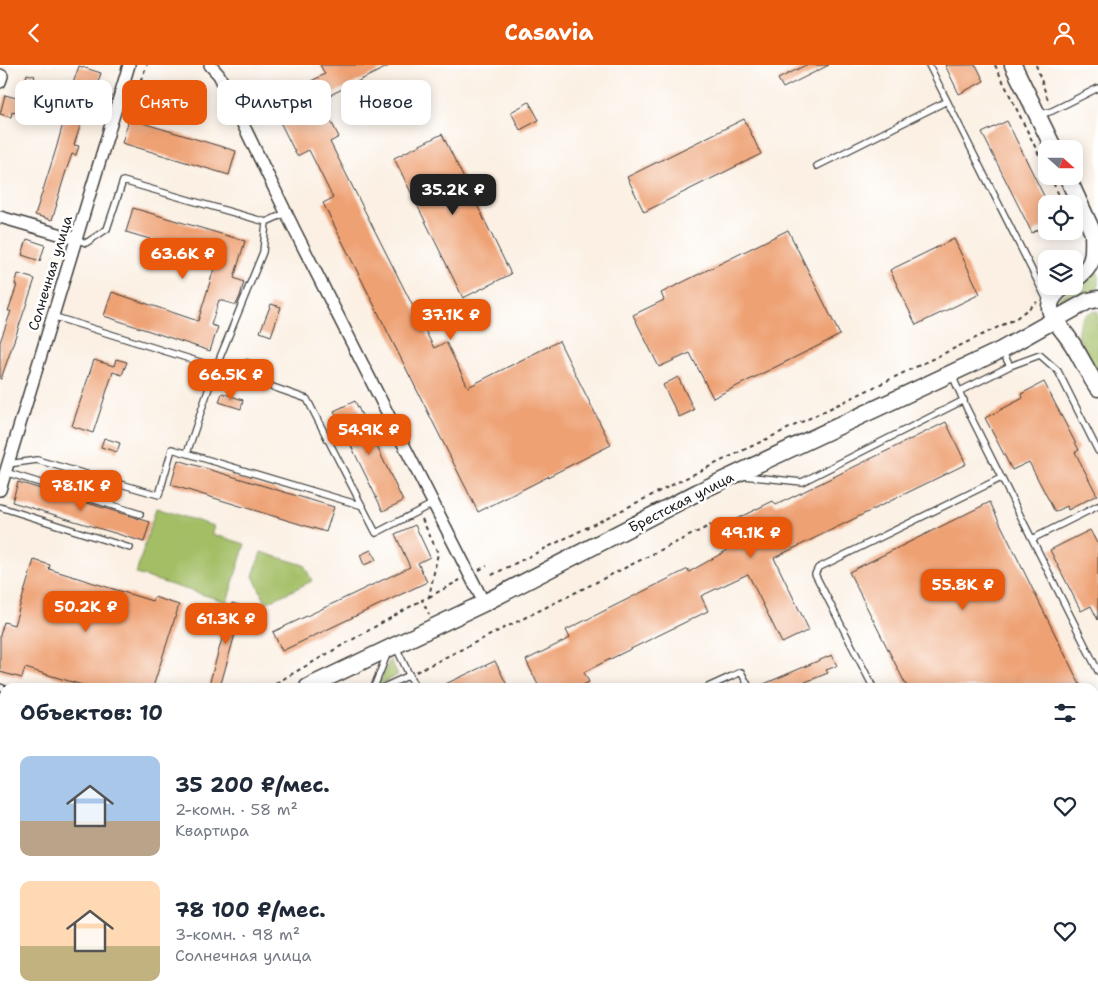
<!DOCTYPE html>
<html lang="ru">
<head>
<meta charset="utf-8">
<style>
  body { margin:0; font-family:"Shantell Sans",sans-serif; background:#f2f2f3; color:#1f2937; height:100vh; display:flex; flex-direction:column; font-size:19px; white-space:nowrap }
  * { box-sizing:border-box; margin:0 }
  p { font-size:16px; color:#747a83 }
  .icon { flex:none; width:28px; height:28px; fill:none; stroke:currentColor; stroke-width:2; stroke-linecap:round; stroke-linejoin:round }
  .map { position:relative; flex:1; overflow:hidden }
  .details { position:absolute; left:0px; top:618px; width:1099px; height:321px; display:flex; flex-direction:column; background:#fff; border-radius:15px 15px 0 0; box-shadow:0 2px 12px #0003 }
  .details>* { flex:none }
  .banner { position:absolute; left:15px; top:15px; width:500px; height:45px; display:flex; gap:10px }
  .needle { width:32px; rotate:111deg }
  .fabs { position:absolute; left:1038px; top:75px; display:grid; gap:10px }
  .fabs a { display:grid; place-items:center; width:45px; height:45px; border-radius:10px; background:#fff; box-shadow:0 2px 12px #0003; font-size:25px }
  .price { position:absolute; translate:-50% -42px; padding:0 11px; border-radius:10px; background:#ea580c; color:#fff; font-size:16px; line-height:32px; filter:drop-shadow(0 1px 2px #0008) }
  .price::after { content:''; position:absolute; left:50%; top:30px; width:15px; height:11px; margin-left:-8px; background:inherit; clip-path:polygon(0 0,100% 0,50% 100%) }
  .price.selected { background:#222; color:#fff }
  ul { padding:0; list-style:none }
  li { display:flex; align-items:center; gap:15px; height:125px; padding:0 20px }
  li span { display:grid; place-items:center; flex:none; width:140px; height:100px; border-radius:10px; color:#555 }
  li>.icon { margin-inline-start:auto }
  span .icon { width:60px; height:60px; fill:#fffc; stroke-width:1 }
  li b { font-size:21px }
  h2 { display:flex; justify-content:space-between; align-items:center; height:60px; padding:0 20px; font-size:21px }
  .tag { padding:0 18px; border-radius:10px; background:#fff; box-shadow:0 2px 12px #0003; font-size:18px; line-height:45px }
  .tag.selected { background:#ea580c; color:#fff }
  header { display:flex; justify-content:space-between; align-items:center; height:65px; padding:0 20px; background:#ea580c; color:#fff; font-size:22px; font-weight:700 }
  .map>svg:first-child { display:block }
  .green { fill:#a3be65; stroke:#606d40 }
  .building { fill:#eea173 }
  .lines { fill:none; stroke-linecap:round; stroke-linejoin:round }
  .lane-casing { stroke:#3d3c3a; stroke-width:8 }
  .street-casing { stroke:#3d3c3a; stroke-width:14 }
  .secondary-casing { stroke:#3d3c3a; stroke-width:19 }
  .path { stroke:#3d3c3a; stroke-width:2; stroke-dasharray:4 4; stroke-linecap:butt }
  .lane { stroke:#fff; stroke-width:5.5 }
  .street { stroke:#fff; stroke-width:11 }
  .secondary { stroke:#fff; stroke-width:16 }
  .labels { text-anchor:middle; stroke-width:5; stroke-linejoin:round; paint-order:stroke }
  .street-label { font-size:14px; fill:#1c1c1c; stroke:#fff }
</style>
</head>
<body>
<header><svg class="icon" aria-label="back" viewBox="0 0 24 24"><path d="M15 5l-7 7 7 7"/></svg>Casavia<svg class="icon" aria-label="person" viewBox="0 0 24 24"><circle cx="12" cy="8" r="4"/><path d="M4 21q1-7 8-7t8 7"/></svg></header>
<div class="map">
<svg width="1098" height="938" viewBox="0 0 1098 938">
  <rect width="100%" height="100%" fill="#fff"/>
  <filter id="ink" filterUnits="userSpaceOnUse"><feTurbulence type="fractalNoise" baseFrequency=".02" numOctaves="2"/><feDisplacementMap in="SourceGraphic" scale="10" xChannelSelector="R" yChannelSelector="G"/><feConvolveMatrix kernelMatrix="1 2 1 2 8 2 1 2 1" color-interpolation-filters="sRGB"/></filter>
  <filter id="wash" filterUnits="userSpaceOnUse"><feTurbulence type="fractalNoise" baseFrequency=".0096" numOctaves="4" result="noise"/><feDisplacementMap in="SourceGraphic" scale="20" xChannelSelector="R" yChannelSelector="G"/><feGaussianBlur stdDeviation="1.12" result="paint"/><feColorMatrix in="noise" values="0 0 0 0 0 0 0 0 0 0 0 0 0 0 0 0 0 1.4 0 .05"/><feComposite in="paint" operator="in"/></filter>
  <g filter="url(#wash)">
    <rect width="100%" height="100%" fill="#fbf0e3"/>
    <!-- green -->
    <path class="green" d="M1098 207V227L1082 228 1059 236V233Z
      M1098 246V309L1078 271C1077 257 1083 247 1098 246Z
      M156 443 214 461 212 469 245 479 227 537 136 509Z
      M261 487 304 500 312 516 266 538 253 511Z
      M390 594 398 610 379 620Z"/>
    <g id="blocks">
      <!-- building -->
      <path class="building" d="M320 0H391L320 35 339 72 330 77 434 283 446 277 468 322 559 276 611 380 478 447 323 138 333 133 309 85 297 91 270 37 325 9Z
        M806 0H829L783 23 778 14Z
        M945 0H976L984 16 959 29Z
        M79 1 101 8 87 50 84 49 74 80 79 81 76 90 72 89 66 106 56 139H57L52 155 35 150 56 84 67 44 60 42 68 20 72 21Z
        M27 9 35 11 32 19 37 20 33 31 29 30 24 50 12 47 11 52 0 49 5 30 20 34Z
        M529 37 539 55 520 65 511 47Z
        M129 54 236 86 229 110 122 78Z
        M744 54 761 89 644 147 627 112Z
        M1007 56 1046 135V160L1032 168 982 68Z
        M442 69 511 209 463 233 394 93Z
        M133 143 245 176 234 213 244 217 240 231 236 240 219 235 211 260 218 262 210 286 104 251 112 227 198 256 217 194 126 167Z
        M788 165 840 270 713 333 690 288 659 302 633 250 664 235 661 228Z
        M27 174 45 180 40 196 22 190Z
        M954 174 980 229 916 260 890 205Z
        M18 209 35 214 1 314H0V277L11 246H8L17 220H15Z
        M271 239 281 242 271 271 260 267Z
        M116 294 127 297 122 310 113 307 93 368 72 361 94 295 114 301Z
        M246 294 269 301 265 313 242 305Z
        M678 312 694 345 679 352 663 320Z
        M1044 317 1079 385 1075 387 1097 430 1068 445 1067 441 1055 447 1029 397 1012 405 985 353 1023 333 1021 329Z
        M222 328 243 335 241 344 219 337Z
        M355 336 403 436 383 446 334 346Z
        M946 357 966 399 774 493 809 565 782 578 748 509 701 531 708 546 584 607 589 617 579 622H539L526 595 570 573 566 565 688 504 689 507 740 478 730 457 773 436 776 440Z
        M104 373 120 378 117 387 101 382Z
        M178 395 334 442 326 467 171 420Z
        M18 417 150 457 144 477 12 437Z
        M990 437 997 452 1081 622H907L849 507Z
        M415 460 430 492 418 498 427 517 282 586 273 567 410 502 395 469Z
        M1090 465 1098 480V555L1091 541 1081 546 1050 485Z
        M371 485 376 495 364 500 360 490Z
        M34 495 50 500 49 504 152 536 154 532 179 540 153 622H89L25 603 22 613 0 607V570L4 557 14 560Z
        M232 538 243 541 220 622H218L209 620Z
        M832 590 837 601 826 605 828 608 793 622H757Z
        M495 596 508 622H439Z"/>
    </g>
  </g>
  <g filter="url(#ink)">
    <use href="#blocks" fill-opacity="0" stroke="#3d3c3a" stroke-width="1"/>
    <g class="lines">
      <defs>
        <path id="lane" d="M929 0 1048 237
          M1039 50 1052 46 1098 23
          M817 101 947 36
          M266 157 286 148
          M76 174 86 178 107 164 123 116 266 157 263 187 216 302 187 388
          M52 251 216 302 307 334 376 468 432 439
          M1002 286 1010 301 1040 290 1058 306 1098 386
          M952 310 967 344 1098 606
          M960 326 1010 301
          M8 399 37 395 159 430 172 384 363 441
          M5 407 140 449
          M744 411 802 417 964 335
          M0 442 130 483
          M1032 474 1098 441
          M396 582 415 622
          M0 622 5 624
          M374 622 388 587
          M384 622 410 610
          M708 622 741 607 749 622
          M873 622 815 509 818 503 1001 413
          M0 719 5 721
          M0 776 5 777
          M0 809 5 803
          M66 934 68 938
          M107 934 113 938
          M134 938 142 934
          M317 938 326 934
          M548 938 550 934"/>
        <path id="street" d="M210 0 219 10 295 166 484 538
          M0 10 2 11 0 17
          M0 152 76 174
          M0 425 129 0"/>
        <path id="secondary" d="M1013 0 1054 84
          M1067 111 1098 179
          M1074 215C1094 201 1094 192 1093 168
          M1065 221C1058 226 1050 233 1050 242 1050 251 1058 259 1063 266 1078 284 1085 304 1098 323
          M308 622 484 538 698 427 1001 285 1088 236 1098 234
          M0 882 5 877"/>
      </defs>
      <!-- lane casing -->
      <use href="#lane" class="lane-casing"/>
      <!-- street casing -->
      <use href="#street" class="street-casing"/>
      <!-- secondary casing -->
      <use href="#secondary" class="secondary-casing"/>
      <!-- path -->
      <path class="path" d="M995 0 1046 104
        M1036 0 1049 38
        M128 45 147 0
        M1074 94 1077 101
        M1050 111 1063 139
        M422 454 438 488 429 532 422 535 429 549
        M479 505 487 501
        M492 510 690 411 1015 254 1037 237
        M429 532 460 515
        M416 607 711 460
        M269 622 422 535
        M0 849 5 844
        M0 908 5 902"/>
      <!-- lane -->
      <use href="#lane" class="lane"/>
      <!-- street -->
      <use href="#street" class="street"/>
      <!-- secondary -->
      <use href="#secondary" class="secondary"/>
    </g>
  </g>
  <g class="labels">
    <!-- street labels -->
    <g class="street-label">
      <text transform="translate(50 208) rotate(-73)" y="5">Солнечная улица</text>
      <text transform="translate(681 437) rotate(-27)" y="5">Брестская улица</text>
    </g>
  </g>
</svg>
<div class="fabs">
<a><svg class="needle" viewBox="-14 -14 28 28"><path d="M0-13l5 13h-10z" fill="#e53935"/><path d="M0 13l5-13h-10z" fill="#747a83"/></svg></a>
<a><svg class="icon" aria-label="locate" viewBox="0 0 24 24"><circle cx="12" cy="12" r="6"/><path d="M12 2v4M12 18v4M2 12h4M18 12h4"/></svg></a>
<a><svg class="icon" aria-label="layers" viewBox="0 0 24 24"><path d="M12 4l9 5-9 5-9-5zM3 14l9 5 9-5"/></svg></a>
</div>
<b class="price selected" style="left:453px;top:151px">35.2K ₽</b>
<b class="price" style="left:183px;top:215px">63.6K ₽</b>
<b class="price" style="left:451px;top:276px">37.1K ₽</b>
<b class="price" style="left:231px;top:336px">66.5K ₽</b>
<b class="price" style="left:369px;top:391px">54.9K ₽</b>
<b class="price" style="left:81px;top:447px">78.1K ₽</b>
<b class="price" style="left:751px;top:494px">49.1K ₽</b>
<b class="price" style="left:963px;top:546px">55.8K ₽</b>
<b class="price" style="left:86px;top:568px">50.2K ₽</b>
<b class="price" style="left:226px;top:580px">61.3K ₽</b>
<div class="banner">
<a class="tag">Купить</a>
<a class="tag selected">Снять</a>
<a class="tag">Фильтры</a>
<a class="tag">Новое</a>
</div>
<section class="details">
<h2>Объектов: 10<svg class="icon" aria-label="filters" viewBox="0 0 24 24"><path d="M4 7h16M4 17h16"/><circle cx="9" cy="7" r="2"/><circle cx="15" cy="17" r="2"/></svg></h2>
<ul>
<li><span style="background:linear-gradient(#a9c7e8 65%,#b9a48a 0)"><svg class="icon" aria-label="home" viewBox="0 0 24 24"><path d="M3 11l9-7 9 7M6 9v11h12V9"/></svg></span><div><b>35 200 ₽/мес.</b><p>2-комн. · 58 m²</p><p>Квартира</p></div><svg class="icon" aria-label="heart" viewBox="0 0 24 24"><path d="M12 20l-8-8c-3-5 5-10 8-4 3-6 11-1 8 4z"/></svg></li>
<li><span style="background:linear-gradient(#ffd9b3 65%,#c2b280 0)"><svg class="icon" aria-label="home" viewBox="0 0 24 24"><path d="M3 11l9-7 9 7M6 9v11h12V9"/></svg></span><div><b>78 100 ₽/мес.</b><p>3-комн. · 98 m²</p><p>Солнечная улица</p></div><svg class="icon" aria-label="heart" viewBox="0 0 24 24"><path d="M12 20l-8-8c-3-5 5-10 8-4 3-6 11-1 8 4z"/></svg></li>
</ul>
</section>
</div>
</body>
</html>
